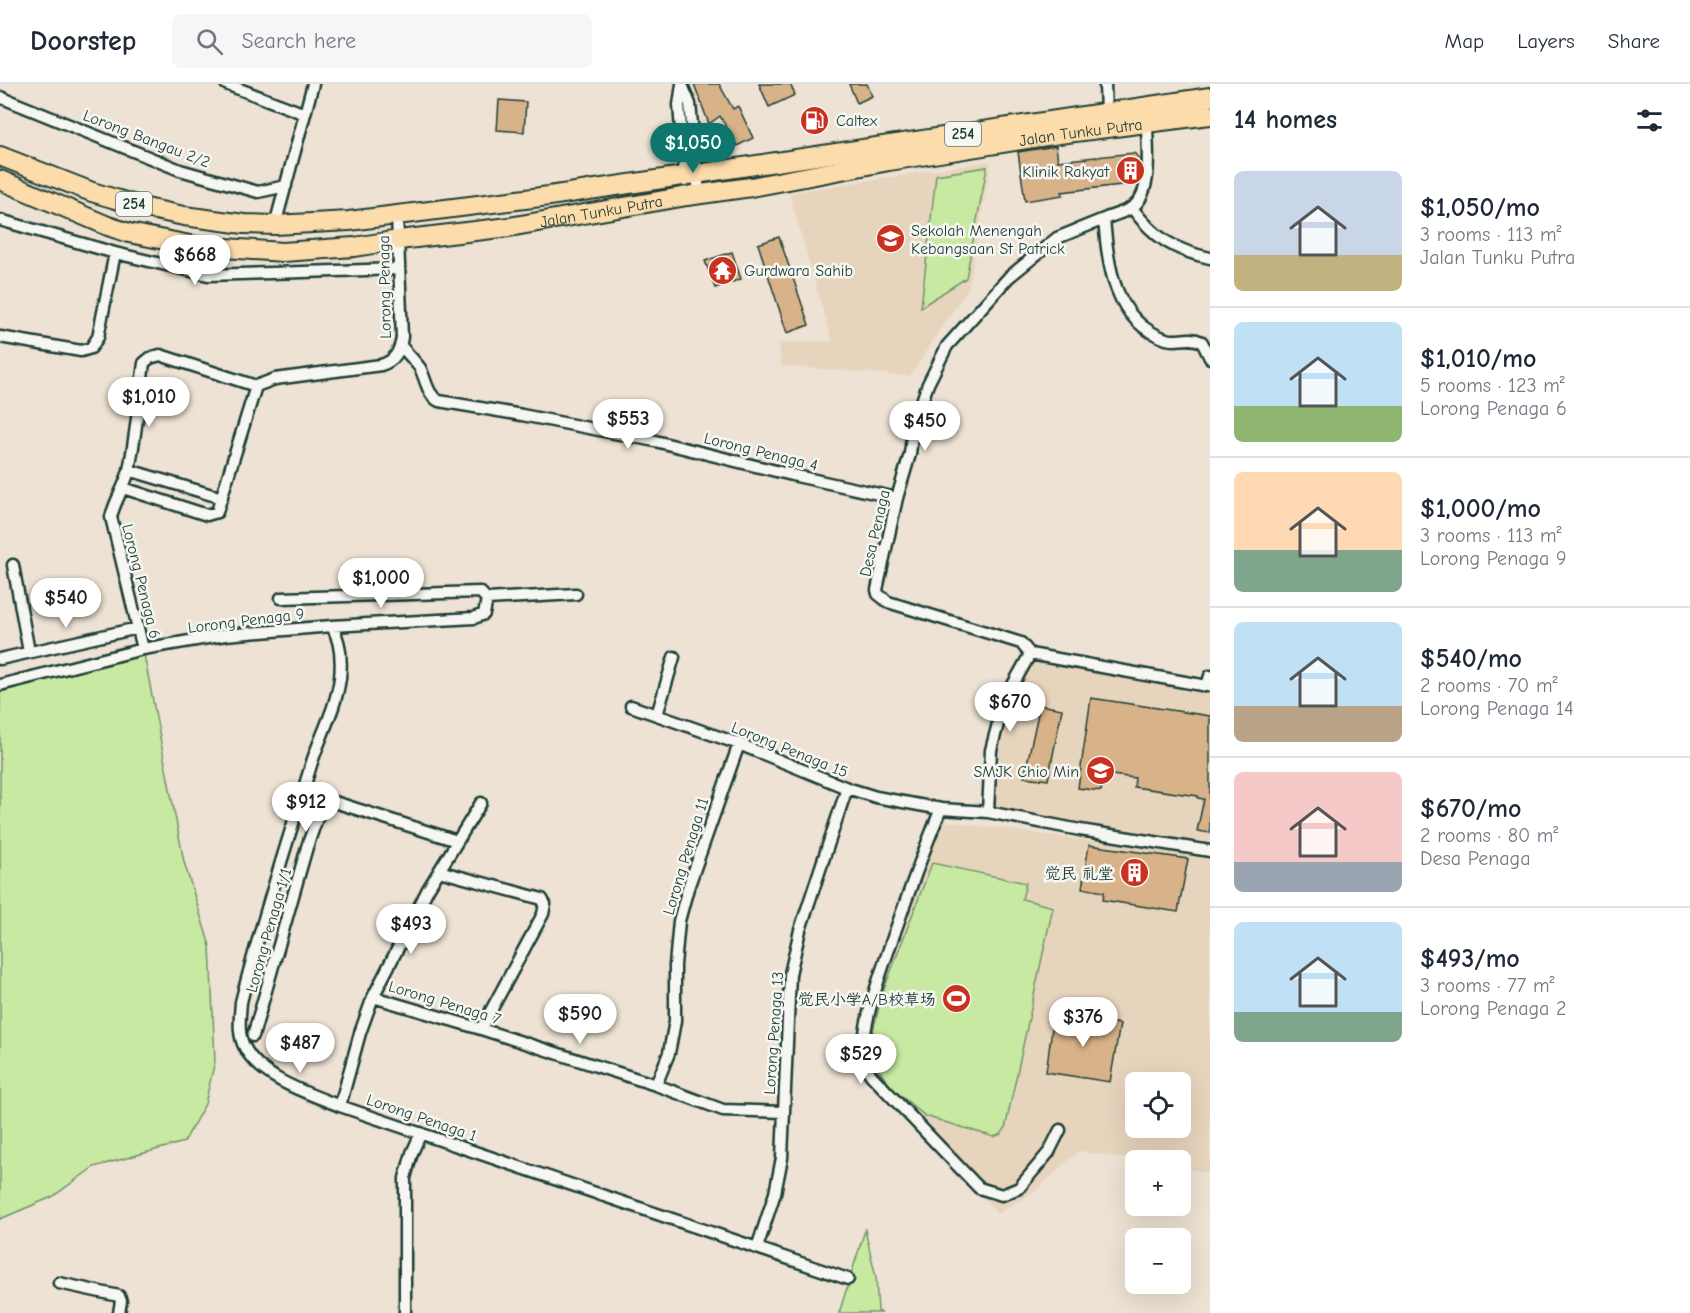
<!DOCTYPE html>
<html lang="en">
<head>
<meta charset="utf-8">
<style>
  body { margin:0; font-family:"Comic Neue","LXGW WenKai TC",sans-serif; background:#f6f6f7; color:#1f2937; height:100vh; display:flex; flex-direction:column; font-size:22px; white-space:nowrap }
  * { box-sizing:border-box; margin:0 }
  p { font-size:20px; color:#747a83 }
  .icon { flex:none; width:33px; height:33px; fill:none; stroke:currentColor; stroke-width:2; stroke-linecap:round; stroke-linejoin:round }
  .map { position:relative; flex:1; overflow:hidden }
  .drawer { display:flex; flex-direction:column; background:#fff; width:480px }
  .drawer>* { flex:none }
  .buttons { position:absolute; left:1125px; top:988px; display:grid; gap:12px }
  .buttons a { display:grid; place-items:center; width:66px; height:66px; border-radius:9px; background:#fff; box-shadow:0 6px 24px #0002; font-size:30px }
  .price { position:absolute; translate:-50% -51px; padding:0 14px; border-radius:21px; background:#fff; color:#222; font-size:20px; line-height:39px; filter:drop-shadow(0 2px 3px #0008) }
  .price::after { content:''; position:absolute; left:50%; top:36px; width:18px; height:14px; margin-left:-9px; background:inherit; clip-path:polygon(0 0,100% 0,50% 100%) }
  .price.selected { background:#0f766e; color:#fff }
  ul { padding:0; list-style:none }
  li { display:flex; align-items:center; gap:18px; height:150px; padding:0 24px }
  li+li { border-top:2px solid #e0e1e3 }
  li span { display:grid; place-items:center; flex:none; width:168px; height:120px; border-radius:9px; color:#555 }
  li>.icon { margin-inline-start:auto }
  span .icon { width:72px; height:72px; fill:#fffc; stroke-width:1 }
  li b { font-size:26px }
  h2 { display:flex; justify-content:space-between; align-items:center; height:72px; padding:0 24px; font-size:26px }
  header { display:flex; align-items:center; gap:36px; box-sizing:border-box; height:84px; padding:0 30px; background:#fff; border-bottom:2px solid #e0e1e3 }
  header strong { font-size:28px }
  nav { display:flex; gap:33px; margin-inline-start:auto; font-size:21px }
  .search { width:420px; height:54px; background:#f6f6f7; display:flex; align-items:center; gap:15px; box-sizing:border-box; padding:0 21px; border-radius:9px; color:#747a83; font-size:22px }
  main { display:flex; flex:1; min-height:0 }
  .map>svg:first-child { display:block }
  .built { fill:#e7d4bd; fill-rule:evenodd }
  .green { fill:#c7e9a2; stroke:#73936b; stroke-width:1.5 }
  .building { fill:#d8b38a; stroke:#1f3d34; stroke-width:1.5 }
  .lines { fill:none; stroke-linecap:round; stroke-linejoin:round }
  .street-casing { stroke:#1f3d34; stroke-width:15 }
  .primary-casing { stroke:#1f3d34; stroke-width:22 }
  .street { stroke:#f6f6f2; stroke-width:10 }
  .primary { stroke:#fcdcab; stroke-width:18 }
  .labels { text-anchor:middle; stroke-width:5; stroke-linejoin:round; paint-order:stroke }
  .shield { fill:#f6f6f2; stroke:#60746d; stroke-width:1.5 }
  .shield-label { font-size:15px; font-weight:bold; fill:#1f3d34 }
  .poi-label { font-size:16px; fill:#1f3d34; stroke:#f6f6f2; text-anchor:end }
  .street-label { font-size:16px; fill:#1f3d34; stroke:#f6f6f2 }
</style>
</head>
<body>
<header>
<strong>Doorstep</strong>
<div class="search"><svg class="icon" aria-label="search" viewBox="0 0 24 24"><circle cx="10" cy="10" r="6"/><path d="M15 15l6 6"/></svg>Search here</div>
<nav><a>Map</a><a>Layers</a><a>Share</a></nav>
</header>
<main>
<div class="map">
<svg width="1210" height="1229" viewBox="0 0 1210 1229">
  <rect width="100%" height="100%" fill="#ede2d3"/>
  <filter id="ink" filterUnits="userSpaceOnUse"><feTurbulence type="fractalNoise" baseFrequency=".0167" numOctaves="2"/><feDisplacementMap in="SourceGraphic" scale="12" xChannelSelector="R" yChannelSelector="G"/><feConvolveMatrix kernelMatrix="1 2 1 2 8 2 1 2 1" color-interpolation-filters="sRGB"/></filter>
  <g filter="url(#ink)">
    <!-- built -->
    <path class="built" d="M991 77 969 202 910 292 781 282 779 259 832 257 789 109Z
      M1030 570 1207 602 1210 592V766L988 728V708L1004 617Z
      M937 736 1210 773V1089L1181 1084 1180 1077H1139L1079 1067 1035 1107 997 1130 957 1080 871 991 865 962 868 935ZM1136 999H1180V1044H1136Z"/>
    <!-- green -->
    <path class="green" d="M987 83 966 194 921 223 936 91Z
      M143 565 184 778 210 862 215 977 205 1020 184 1058 94 1083 52 1113 0 1135V601Z
      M932 779 1026 799 1022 815 1053 823 1005 1045 1001 1050 994 1053 925 1032 893 1005 878 985 873 966V947L883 908Z
      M865 1146 876 1193 878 1227 882 1229H839Z"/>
    <!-- building -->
    <path class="building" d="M694 0H719L733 25 738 22 753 54 737 62 720 32 709 40Z
      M759 0H790L795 11 769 23Z
      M849 0H867L872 12 857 19Z
      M499 16 526 18 524 48 497 46Z
      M1056 62 1058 77 1134 69 1140 75 1138 99 1062 108 1063 111 1025 117 1018 68Z
      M779 153 809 241 787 249 758 160Z
      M732 168 741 195 715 204 705 177Z
      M1091 614 1210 632V749L1197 747 1204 715 1198 714V712L1134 703 1135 694 1104 690 1101 707 1078 704Z
      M1040 621 1062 625 1048 696 1024 693Z
      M1089 761 1188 775 1178 828 1103 816 1104 808 1082 804Z
      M1054 930 1120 940 1110 998 1046 988Z"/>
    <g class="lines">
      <defs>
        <path id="street" d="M226 0 305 30
          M682 0 679 21 685 97
          M1105 0 1106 29
          M682 1 690 20 699 110
          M0 13 180 86 258 108 286 102
          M1147 40C1147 64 1154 110 1131 124 1123 129 1113 131 1104 135 1108 182 1114 237 1166 255 1178 259 1187 251 1202 258L1210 274
          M1132 124C1155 154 1173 166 1210 174
          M0 136 115 169 208 191 399 185
          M275 141 313 0
          M0 253 81 267 91 264 98 253 115 169
          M401 262C407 269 414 276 420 284 426 295 427 311 439 317L522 331 655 357 792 391 897 414
          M256 302 275 295 381 281C395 277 400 267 402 253L397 131
          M129 386 222 414
          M123 404 207 431 217 428 256 302
          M13 481 29 568
          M281 514 480 508 487 515
          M487 515 576 510
          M332 542C341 558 342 575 340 594 336 625 320 652 311 681 287 760 261 838 241 918 240 933 237 950 245 964 261 995 310 1010 340 1022L848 1195
          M143 565 111 433C115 416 125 403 129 386 136 351 139 314 144 279L150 274 160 271 256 302
          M1030 570 1021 559 888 518 878 510 877 506 897 414 910 370 913 343 928 300 947 262 1009 193 1057 154 1104 135
          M1030 570 1207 602 1210 592
          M0 575 138 544
          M0 601 143 565 225 551 332 542 474 534 484 530 487 515
          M631 622 739 660 847 704 876 713 941 725 988 728 1080 746 1210 767
          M657 631 674 573
          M303 708 457 757
          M941 725C922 769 907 814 891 859 881 890 858 947 865 979 866 983 869 988 871 991L979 1104 1002 1111 1019 1104 1049 1068 1060 1046
          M988 728 991 666 1004 617 1030 570
          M439 787 542 815 545 820 543 830 481 945
          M373 913 481 945 656 1001 723 1026 783 1028
          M253 952 307 763 324 714
          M656 1001 669 969 675 937V881L679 837 688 804 739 660
          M340 1022 360 949 373 913 428 805 481 719
          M757 1164 775 1109 782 1074 790 890 800 846 847 704
          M59 1199 119 1212 121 1217 119 1229
          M405 1229V1094L412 1069 421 1049"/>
        <g id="primary">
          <path d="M0 72 92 108 146 124 184 132 244 140 275 141 349 137 549 112 1210 13"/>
          <path id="s1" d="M0 96 108 142 129 149 195 162 283 168 354 163 399 156 509 143 687 112 751 103 889 77 1059 50 1210 31"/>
        </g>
      </defs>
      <!-- street casing -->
      <use href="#street" class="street-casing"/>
      <!-- primary casing -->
      <use href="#primary" class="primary-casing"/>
      <!-- street -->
      <use href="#street" class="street"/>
      <!-- primary -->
      <use href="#primary" class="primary"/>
    </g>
  </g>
  <!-- icons -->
  <defs>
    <symbol id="fuel-disc" viewBox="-11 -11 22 22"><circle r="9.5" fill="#c8321e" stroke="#f6f6f2"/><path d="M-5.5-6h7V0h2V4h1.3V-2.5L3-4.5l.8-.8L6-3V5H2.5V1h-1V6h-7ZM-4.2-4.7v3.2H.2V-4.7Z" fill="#fff"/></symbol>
    <symbol id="building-disc" viewBox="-11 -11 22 22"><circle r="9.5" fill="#c8321e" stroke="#f6f6f2"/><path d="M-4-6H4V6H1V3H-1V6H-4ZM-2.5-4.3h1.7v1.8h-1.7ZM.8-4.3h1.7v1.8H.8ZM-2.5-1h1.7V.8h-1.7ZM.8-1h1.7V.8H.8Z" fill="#fff"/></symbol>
    <symbol id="school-disc" viewBox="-11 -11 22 22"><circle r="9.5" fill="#c8321e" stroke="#f6f6f2"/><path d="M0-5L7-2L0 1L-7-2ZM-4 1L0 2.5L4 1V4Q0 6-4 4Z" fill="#fff"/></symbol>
    <symbol id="temple-disc" viewBox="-11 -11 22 22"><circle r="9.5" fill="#c8321e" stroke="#f6f6f2"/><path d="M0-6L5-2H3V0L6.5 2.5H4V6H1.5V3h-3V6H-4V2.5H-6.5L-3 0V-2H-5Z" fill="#fff"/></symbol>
    <symbol id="stadium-disc" viewBox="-11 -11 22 22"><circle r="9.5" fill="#c8321e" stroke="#f6f6f2"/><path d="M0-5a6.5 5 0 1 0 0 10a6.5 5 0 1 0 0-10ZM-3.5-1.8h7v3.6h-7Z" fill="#fff"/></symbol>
  </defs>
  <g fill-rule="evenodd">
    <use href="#fuel-disc" x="798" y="20" width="33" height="33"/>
    <use href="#building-disc" x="1114" y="70" width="33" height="33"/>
    <use href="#school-disc" x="874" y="138" width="33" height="33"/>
    <use href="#temple-disc" x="706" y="170" width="33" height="33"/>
    <use href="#school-disc" x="1084" y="670" width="33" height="33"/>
    <use href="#building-disc" x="1118" y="772" width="33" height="33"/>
    <use href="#stadium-disc" x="940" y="898" width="33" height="33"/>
  </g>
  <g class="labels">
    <!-- shield labels -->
    <g class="shield">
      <rect x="945" y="38" width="36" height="24" rx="4.5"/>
      <rect x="116" y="108" width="36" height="24" rx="4.5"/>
    </g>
    <g class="shield-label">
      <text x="963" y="55">254</text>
      <text x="134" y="125">254</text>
    </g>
    <!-- poi labels -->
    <g class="poi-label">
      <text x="836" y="42" text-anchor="start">Caltex</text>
      <text x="1109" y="93">Klinik Rakyat</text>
      <text x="911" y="152" text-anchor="start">Sekolah Menengah<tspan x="911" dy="18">Kebangsaan St Patrick</tspan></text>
      <text x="744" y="192" text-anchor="start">Gurdwara Sahib</text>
      <text x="1079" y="693">SMJK Chio Min</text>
      <text x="1114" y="795">觉民 礼堂</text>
      <text x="936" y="921">觉民小学A/B校草场</text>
    </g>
    <!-- street labels -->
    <g class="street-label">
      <text dy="6" stroke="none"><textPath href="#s1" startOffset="1102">Jalan Tunku Putra</textPath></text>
      <text transform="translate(147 54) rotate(21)" y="6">Lorong Bangau 2/2</text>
      <text dy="6" stroke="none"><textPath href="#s1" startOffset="616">Jalan Tunku Putra</textPath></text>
      <text transform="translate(384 203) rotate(-91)" y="6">Lorong Penaga</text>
      <text transform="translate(761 367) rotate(14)" y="6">Lorong Penaga 4</text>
      <text transform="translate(874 449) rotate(-77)" y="6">Desa Penaga</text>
      <text transform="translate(142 497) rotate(76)" y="6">Lorong Penaga 6</text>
      <text transform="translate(246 536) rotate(-7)" y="6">Lorong Penaga 9</text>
      <text transform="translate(790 665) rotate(22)" y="6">Lorong Penaga 15</text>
      <text transform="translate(685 772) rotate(-73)" y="6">Lorong Penaga 11</text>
      <text transform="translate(268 846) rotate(-74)" y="6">Lorong Penaga 1/1</text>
      <text transform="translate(445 918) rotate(17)" y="6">Lorong Penaga 7</text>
      <text transform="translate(773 949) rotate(-86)" y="6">Lorong Penaga 13</text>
      <text transform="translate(422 1033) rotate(19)" y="6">Lorong Penaga 1</text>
    </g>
  </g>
</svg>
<div class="buttons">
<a><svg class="icon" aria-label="locate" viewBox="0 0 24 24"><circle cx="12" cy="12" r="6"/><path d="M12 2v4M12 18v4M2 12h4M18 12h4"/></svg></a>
<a>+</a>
<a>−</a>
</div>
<b class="price selected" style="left:693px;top:90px">$1,050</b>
<b class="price" style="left:195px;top:202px">$668</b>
<b class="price" style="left:149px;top:344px">$1,010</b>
<b class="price" style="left:628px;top:366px">$553</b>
<b class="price" style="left:925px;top:368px">$450</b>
<b class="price" style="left:381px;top:525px">$1,000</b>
<b class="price" style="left:66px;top:545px">$540</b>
<b class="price" style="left:1010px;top:649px">$670</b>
<b class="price" style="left:306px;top:749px">$912</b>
<b class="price" style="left:411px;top:871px">$493</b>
<b class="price" style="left:580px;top:961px">$590</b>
<b class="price" style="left:1083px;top:964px">$376</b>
<b class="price" style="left:300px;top:990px">$487</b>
<b class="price" style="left:861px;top:1001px">$529</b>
</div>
<section class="drawer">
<h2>14 homes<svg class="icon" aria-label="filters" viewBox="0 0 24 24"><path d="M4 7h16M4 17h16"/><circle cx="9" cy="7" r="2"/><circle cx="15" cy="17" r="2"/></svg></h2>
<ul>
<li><span style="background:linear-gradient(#c9d6e8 70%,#c2b280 0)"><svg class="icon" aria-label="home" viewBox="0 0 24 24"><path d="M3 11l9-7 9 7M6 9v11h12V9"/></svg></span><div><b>$1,050/mo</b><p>3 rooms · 113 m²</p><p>Jalan Tunku Putra</p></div></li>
<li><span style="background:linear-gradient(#bfe0f5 70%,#8fb573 0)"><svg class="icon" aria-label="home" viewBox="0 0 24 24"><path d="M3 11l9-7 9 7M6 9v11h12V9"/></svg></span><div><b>$1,010/mo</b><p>5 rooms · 123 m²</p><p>Lorong Penaga 6</p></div></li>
<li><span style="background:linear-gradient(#ffd9b3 65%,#7fa58c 0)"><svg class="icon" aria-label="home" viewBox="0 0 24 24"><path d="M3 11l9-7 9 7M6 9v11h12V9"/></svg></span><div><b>$1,000/mo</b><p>3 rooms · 113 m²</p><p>Lorong Penaga 9</p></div></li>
<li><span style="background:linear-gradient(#bfe0f5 70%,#b9a48a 0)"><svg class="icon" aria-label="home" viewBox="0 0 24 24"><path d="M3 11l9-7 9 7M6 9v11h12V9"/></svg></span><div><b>$540/mo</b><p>2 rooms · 70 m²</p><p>Lorong Penaga 14</p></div></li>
<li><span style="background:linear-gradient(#f6c9c9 75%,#9aa5b1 0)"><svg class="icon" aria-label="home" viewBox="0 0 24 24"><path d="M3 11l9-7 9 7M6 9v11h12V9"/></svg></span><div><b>$670/mo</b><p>2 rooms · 80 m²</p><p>Desa Penaga</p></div></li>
<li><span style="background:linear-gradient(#bfe0f5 75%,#7fa58c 0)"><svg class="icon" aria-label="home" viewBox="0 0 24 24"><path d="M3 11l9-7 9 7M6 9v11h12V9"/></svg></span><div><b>$493/mo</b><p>3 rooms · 77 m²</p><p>Lorong Penaga 2</p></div></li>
</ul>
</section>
</main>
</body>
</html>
